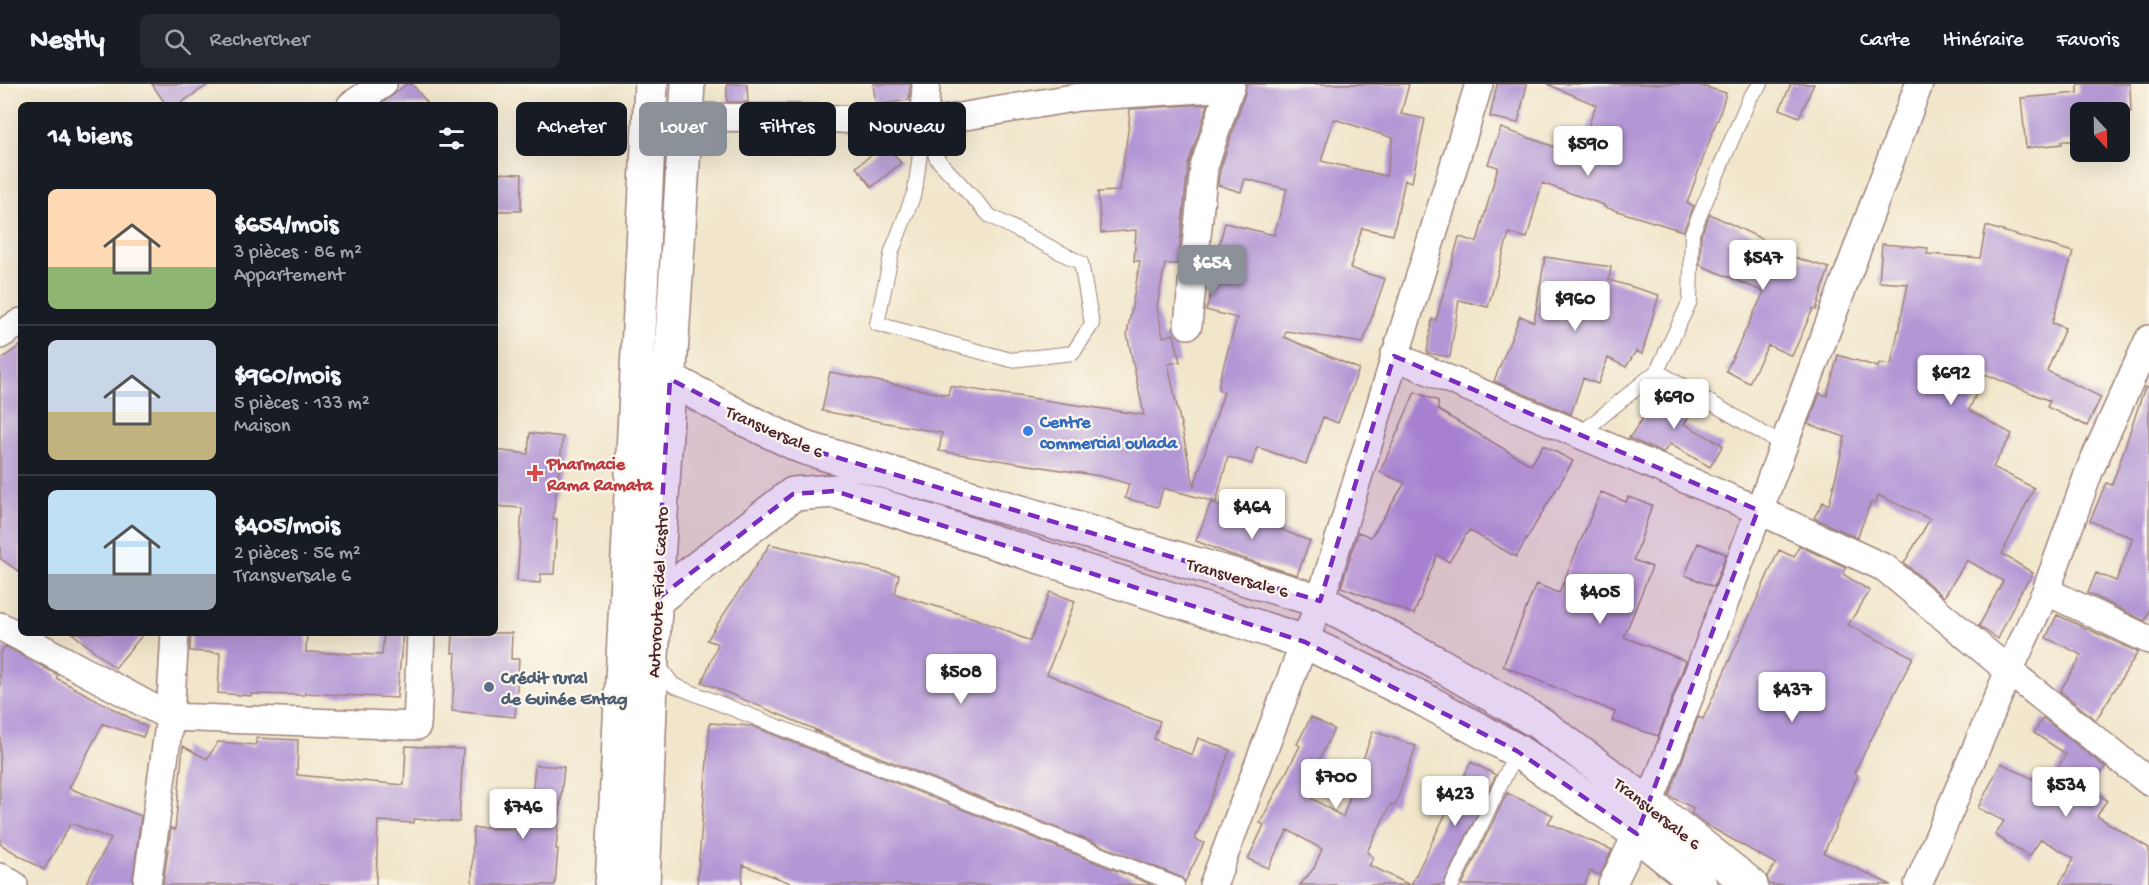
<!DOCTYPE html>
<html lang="fr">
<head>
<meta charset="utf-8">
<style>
  body { margin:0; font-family:"Gochi Hand",sans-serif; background:#242831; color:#f1f3f6; height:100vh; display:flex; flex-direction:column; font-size:22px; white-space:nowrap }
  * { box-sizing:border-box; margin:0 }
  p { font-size:20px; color:#9ea1a6 }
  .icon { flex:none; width:33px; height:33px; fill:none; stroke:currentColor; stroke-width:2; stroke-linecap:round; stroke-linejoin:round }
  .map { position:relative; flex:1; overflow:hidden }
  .sheet { position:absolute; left:18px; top:18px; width:480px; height:534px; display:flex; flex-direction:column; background:#171b24; border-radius:9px; box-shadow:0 6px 24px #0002 }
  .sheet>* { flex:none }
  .guide { position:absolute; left:516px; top:18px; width:570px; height:54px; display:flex; gap:12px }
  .needle { width:39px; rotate:158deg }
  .fabs { position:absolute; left:2070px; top:18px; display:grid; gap:12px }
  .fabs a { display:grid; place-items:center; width:60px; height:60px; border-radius:9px; background:#171b24; box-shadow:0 6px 24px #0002; font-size:30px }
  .price { position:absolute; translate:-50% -51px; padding:0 14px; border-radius:6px; background:#fff; color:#222; font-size:20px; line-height:39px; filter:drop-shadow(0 2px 3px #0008) }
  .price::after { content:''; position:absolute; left:50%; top:36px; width:18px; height:14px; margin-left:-9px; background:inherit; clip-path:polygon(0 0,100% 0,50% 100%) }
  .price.selected { background:#8c9099; color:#fff }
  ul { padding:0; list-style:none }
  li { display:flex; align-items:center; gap:18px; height:150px; padding:0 30px }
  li+li { border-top:2px solid #363941 }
  li span { display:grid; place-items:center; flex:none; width:168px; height:120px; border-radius:9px; color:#555 }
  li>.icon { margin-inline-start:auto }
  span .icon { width:72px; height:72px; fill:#fffc; stroke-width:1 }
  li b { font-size:26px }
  h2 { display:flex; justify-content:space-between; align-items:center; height:72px; padding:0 30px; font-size:26px }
  .chip { padding:0 21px; border-radius:9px; background:#171b24; box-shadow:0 6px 24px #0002; font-size:21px; line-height:54px }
  .chip.selected { background:#8c9099; color:#fff }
  header { display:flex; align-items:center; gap:36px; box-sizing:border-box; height:84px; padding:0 30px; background:#171b24; border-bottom:2px solid #363941 }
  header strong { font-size:28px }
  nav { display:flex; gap:33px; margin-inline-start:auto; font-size:21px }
  .search { width:420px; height:54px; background:#242831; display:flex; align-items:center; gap:15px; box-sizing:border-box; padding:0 21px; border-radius:9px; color:#9ea1a6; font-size:22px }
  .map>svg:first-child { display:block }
  .building { fill:#b296d5; fill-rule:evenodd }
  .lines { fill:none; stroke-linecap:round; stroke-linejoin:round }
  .lane-casing { stroke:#9e827b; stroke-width:16 }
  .street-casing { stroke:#9e827b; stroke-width:30 }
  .secondary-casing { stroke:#9e827b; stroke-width:36 }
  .highway-casing { stroke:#9e827b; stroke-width:36 }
  .lane { stroke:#fff; stroke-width:14 }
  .street { stroke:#fff; stroke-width:27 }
  .secondary { stroke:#fff; stroke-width:33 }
  .highway { stroke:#fff; stroke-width:33 }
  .marked { fill:#7b2cbf; fill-opacity:0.2; stroke:#7b2cbf; stroke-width:4.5; stroke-dasharray:12 8; stroke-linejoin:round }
  .shop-dot { fill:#3f7fe0; stroke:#fbf7ec; stroke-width:2 }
  .health-dot { fill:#e0444e; stroke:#fbf7ec; stroke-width:2 }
  .service-dot { fill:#5c6f8a; stroke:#fbf7ec; stroke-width:2 }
  .labels { text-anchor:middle; stroke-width:4.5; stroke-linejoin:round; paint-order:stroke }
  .shop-label { font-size:18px; font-weight:bold; fill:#366cbe; stroke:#fbf7ec; text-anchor:start }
  .street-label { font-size:18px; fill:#4a1f2b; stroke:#fbf7ec }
  .health-label { font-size:18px; font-weight:bold; fill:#be3a42; stroke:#fbf7ec; text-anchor:start }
  .service-label { font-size:18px; font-weight:bold; fill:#4e5e75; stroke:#fbf7ec; text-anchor:start }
</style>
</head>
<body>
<header>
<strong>Nestly</strong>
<div class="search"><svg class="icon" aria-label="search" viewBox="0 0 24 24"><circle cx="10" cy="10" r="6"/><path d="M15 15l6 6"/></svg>Rechercher</div>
<nav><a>Carte</a><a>Itinéraire</a><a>Favoris</a></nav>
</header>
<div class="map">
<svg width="2149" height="801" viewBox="0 0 2149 801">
  <rect width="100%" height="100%" fill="#fbf7ec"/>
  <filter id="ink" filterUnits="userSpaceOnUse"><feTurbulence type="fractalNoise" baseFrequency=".0167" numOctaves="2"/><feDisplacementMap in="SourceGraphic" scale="12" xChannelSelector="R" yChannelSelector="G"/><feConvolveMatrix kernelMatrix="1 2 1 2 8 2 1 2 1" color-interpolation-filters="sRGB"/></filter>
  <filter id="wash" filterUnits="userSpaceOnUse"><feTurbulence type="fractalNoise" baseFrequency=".008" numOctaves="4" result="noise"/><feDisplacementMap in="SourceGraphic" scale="24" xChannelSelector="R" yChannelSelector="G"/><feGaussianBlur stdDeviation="1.35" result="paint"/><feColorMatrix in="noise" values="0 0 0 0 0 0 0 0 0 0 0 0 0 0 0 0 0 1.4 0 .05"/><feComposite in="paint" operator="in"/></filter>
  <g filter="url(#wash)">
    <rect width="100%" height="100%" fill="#f1e6cb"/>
    <g id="blocks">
      <!-- building -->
      <path class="building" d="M152 0H209L178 21H166Z
        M407 0H412L429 21H380Z
        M727 0H747L748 18H727Z
        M873 0H910L909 16 876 21Z
        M1246 0H1409L1401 30 1425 35 1412 98 1405 96 1393 151 1362 144 1350 184 1385 195 1363 259 1286 247 1284 253 1359 285 1338 339 1323 333 1306 380 1257 363 1252 380 1228 373 1216 418 1163 404 1158 423 1125 414 1129 400 1100 392 939 367 942 349 822 327 830 288 948 311 950 302 1144 331 1127 250 1140 177H1134L1136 146 1101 149 1098 108 1119 107 1129 40 1130 25 1208 20 1188 81 1178 180H1165L1157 223 1163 253 1174 250 1180 278 1168 280 1194 402 1224 308 1219 307V298L1237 234 1206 226 1220 181 1214 180 1225 139 1274 151 1287 105 1245 95 1241 108 1218 101 1220 86 1245 9ZM1334 35 1393 54 1386 92 1321 77Z
        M1497 0H1527L1518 39 1490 33Z
        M1547 0H1695L1726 9 1718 36H1717L1687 119 1694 122 1683 147 1604 123V121L1542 99 1527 154 1509 149 1488 223 1459 216 1450 273 1427 269 1432 235 1436 236 1459 153 1477 158 1498 83 1488 80 1501 44 1578 71 1596 21Z
        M1791 0H1814L1799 33 1780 25Z
        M2078 0H2130L2131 28H2080V57H2061L2062 60 2026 64 2021 14 2078 9Z
        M885 60 901 79 872 103 856 83Z
        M495 89 522 90 521 127H495Z
        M1710 130 1764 156 1761 163 1793 171V173L1829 184 1816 226 1813 225 1792 272 1768 261 1749 299 1726 287 1764 208 1700 181 1701 151Z
        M1986 142 2073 168 2052 239 2065 244 2047 287 2101 313 2087 342 2047 323 2050 317 1985 290 1969 326 2012 350 1993 383 2034 404 2002 470 2033 489 2018 512 1998 555 1979 542 2003 497 1967 476 1944 513 1904 479 1930 435 1878 411 1876 419 1871 418 1857 454 1814 434 1823 418 1829 421 1845 353 1808 340 1820 309 1827 312 1838 271 1878 283 1879 279 1891 281 1908 200 1879 198 1882 160 1928 164 1927 170 1980 174Z
        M1545 173 1611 183 1609 196 1659 211 1642 270 1636 267 1626 283 1608 274 1598 300 1583 294 1571 330 1494 297 1520 232 1534 238Z
        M21 261V489L0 474V276Z
        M2145 303 2149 304V526L2145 537 2088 509 2096 489 2116 497 2133 454 2090 437 2106 399 2112 401Z
        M1664 304 1694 325 1684 340 1723 361 1710 383 1670 360 1663 369 1629 354Z
        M1415 308 1438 317V326L1531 381 1543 361 1573 377 1516 473 1469 446 1449 478 1437 471 1414 530 1341 503 1358 448 1371 453 1405 399 1380 388Z
        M530 349 563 353 553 435H557L554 490H541L540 499 517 497 522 424 495 422V366L528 370Z
        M1601 408 1626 418 1628 413 1652 421 1634 476 1652 483 1624 553 1686 577 1658 652 1612 637 1615 628 1503 582 1536 500 1559 509Z
        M1211 418 1310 457 1297 491 1232 471 1196 457Z
        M1698 459 1726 470 1714 503 1685 491Z
        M770 460 899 491 895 510 974 534 1030 557 1050 508 1075 517 1047 590 1130 625V626L1160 637 1154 655 1192 671 1198 654 1230 666 1195 755 1204 759 1185 798 1180 793 814 647 821 648 702 598 718 560 707 556Z
        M1799 462 1846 483 1843 490 1870 507 1848 541 1913 573 1854 689 1858 691 1824 769 1891 801H1769L1767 792 1776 780 1705 740 1691 729 1694 724 1669 712 1698 633 1703 635 1779 466 1794 473Z
        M2057 531 2138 568 2096 636 2060 607 2082 571 2046 554Z
        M72 549H144L115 584Z
        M191 549H307L306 568 382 571 384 549H403L397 614 305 609V611L251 610V612L218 609 220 569 190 567Z
        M453 549H512L511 575H519L515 633 452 627 456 569H452Z
        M5 562 58 591 56 594 147 643 143 653 103 640 69 704 141 732 132 801H85L111 755 71 739 44 786 0 760V570Z
        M1311 633 1334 645 1316 682 1320 684 1306 711 1343 733 1373 647 1416 662 1395 722 1391 720 1367 768 1374 774 1369 781 1410 801H1300L1314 784 1322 765 1288 746 1268 784 1248 775 1264 741 1260 739 1300 662 1297 660Z
        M2043 634 2105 683 2089 705 2107 716 2097 732 2149 764V801H2059L2074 774 2041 755 2029 773 1995 751 2004 737 1978 724 2001 679 2047 702 2066 670 2034 649Z
        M710 639 752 642 1153 801H796L743 781 742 801H697Z
        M256 654 298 656 297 691 404 701 406 662 463 665 459 738 414 735V739L378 737 376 801H163L171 744 175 746 183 662 207 675 218 658 256 661Z
        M1471 678 1496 691 1443 801H1411Z
        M535 681 564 683 556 765H558L555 801H472L473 744 529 745Z
        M1507 709 1553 731 1548 739 1612 766 1600 791 1590 787 1585 801H1462Z"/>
    </g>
  </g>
  <g filter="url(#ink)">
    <use href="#blocks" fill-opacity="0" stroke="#9e827b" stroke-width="1.5"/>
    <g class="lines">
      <defs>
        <path id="lane" d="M924 39 937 75 990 132 1081 179 1092 240 1073 269 1011 276 877 240 892 167 915 107Z
          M1657 287 1783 361
          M1579 351 1657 287 1690 217 1692 149 1750 13 1761 0
          M657 579 673 601 1177 801
          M1452 801 1517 667"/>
        <path id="street" d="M351 21 383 0
          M687 33 817 34 924 39 1079 13 1231 3
          M924 39 926 0
          M1188 241 1204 83 1231 0
          M0 251 21 238
          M1394 272 1758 426 1885 484 2009 587 2149 698
          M2046 507 2149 556
          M0 542 170 633 417 642 421 549
          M0 793 14 801
          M147 801 170 633 175 549
          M1213 801 1320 517 1479 0
          M1612 801 1637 750 1657 699 1919 0
          M1918 801 2009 587 2046 507 2090 385 2149 255"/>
        <path id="secondary" d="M670 295 742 334 802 363 1320 517 1437 579 1538 638 1649 720 1751 801
          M656 516 793 410 835 407 1305 558 1421 614 1517 667 1628 743 1700 801"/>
        <path id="highway" d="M612 801 651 0
          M643 801 652 573 688 0"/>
      </defs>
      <!-- lane casing -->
      <use href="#lane" class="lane-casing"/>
      <!-- street casing -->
      <use href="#street" class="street-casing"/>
      <!-- secondary casing -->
      <use href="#secondary" class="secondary-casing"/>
      <!-- highway casing -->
      <use href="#highway" class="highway-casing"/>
      <!-- lane -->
      <use href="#lane" class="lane"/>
      <!-- street -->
      <use href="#street" class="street"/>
      <!-- secondary -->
      <use href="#secondary" class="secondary"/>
      <!-- highway -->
      <use href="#highway" class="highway"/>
    </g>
  </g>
  <!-- marked area -->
  <path class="marked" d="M1394 272 1758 426 1637 750 1517 667 1305 558 835 407 793 410 656 516 670 295 802 363 1320 517Z"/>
  <!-- markers -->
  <circle class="shop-dot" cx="1028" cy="347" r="6"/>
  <path class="health-dot" d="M532 380h6v6h6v6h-6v6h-6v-6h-6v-6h6z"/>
  <circle class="service-dot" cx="489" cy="603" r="6"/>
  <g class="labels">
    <!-- shop labels -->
    <g class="shop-label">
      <text x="1040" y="343">Centre<tspan x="1040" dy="21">commercial oulada</tspan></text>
    </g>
    <!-- street labels -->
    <g class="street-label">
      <text transform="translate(775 347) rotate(24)" y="6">Transversale 6</text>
      <text transform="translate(1238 493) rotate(16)" y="6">Transversale 6</text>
      <text transform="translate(657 508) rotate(-87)" y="6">Autoroute Fidel Castro</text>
      <text transform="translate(1658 729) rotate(38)" y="6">Transversale 6</text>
    </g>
    <!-- health labels -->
    <g class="health-label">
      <text x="547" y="385">Pharmacie<tspan x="547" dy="21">Rama Ramata</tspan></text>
    </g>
    <!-- service labels -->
    <g class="service-label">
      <text x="501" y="599">Crédit rural<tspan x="501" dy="21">de Guinée Entag</tspan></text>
    </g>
  </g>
</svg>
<div class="fabs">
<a><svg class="needle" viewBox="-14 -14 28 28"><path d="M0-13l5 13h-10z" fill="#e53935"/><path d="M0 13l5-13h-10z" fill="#9ea1a6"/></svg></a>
</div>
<b class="price" style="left:1588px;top:93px">$590</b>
<b class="price" style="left:1763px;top:207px">$547</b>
<b class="price selected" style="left:1212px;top:212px">$654</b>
<b class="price" style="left:1575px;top:248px">$960</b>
<b class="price" style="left:1951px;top:322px">$692</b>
<b class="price" style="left:1674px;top:346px">$690</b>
<b class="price" style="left:1252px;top:456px">$464</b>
<b class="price" style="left:1600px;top:541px">$405</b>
<b class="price" style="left:961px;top:621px">$508</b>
<b class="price" style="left:1792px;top:639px">$437</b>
<b class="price" style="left:1336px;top:726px">$700</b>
<b class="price" style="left:2066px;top:734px">$534</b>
<b class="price" style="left:1455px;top:743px">$423</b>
<b class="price" style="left:523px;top:756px">$746</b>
<div class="guide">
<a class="chip">Acheter</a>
<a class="chip selected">Louer</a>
<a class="chip">Filtres</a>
<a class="chip">Nouveau</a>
</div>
<section class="sheet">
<h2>14 biens<svg class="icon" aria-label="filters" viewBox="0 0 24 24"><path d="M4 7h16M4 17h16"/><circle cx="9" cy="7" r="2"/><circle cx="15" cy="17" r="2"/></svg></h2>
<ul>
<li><span style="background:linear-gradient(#ffd9b3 65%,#8fb573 0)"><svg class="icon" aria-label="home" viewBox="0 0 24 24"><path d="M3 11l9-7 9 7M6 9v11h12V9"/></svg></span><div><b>$654/mois</b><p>3 pièces · 86 m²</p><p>Appartement</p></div></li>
<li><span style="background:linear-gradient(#c9d6e8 60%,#c2b280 0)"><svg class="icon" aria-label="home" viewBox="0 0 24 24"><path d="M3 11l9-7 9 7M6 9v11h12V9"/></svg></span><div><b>$960/mois</b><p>5 pièces · 133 m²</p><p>Maison</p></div></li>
<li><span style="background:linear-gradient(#bfe0f5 70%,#9aa5b1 0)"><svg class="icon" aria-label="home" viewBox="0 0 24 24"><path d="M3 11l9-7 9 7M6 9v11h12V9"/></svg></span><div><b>$405/mois</b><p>2 pièces · 56 m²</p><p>Transversale 6</p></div></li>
</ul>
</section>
</div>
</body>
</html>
